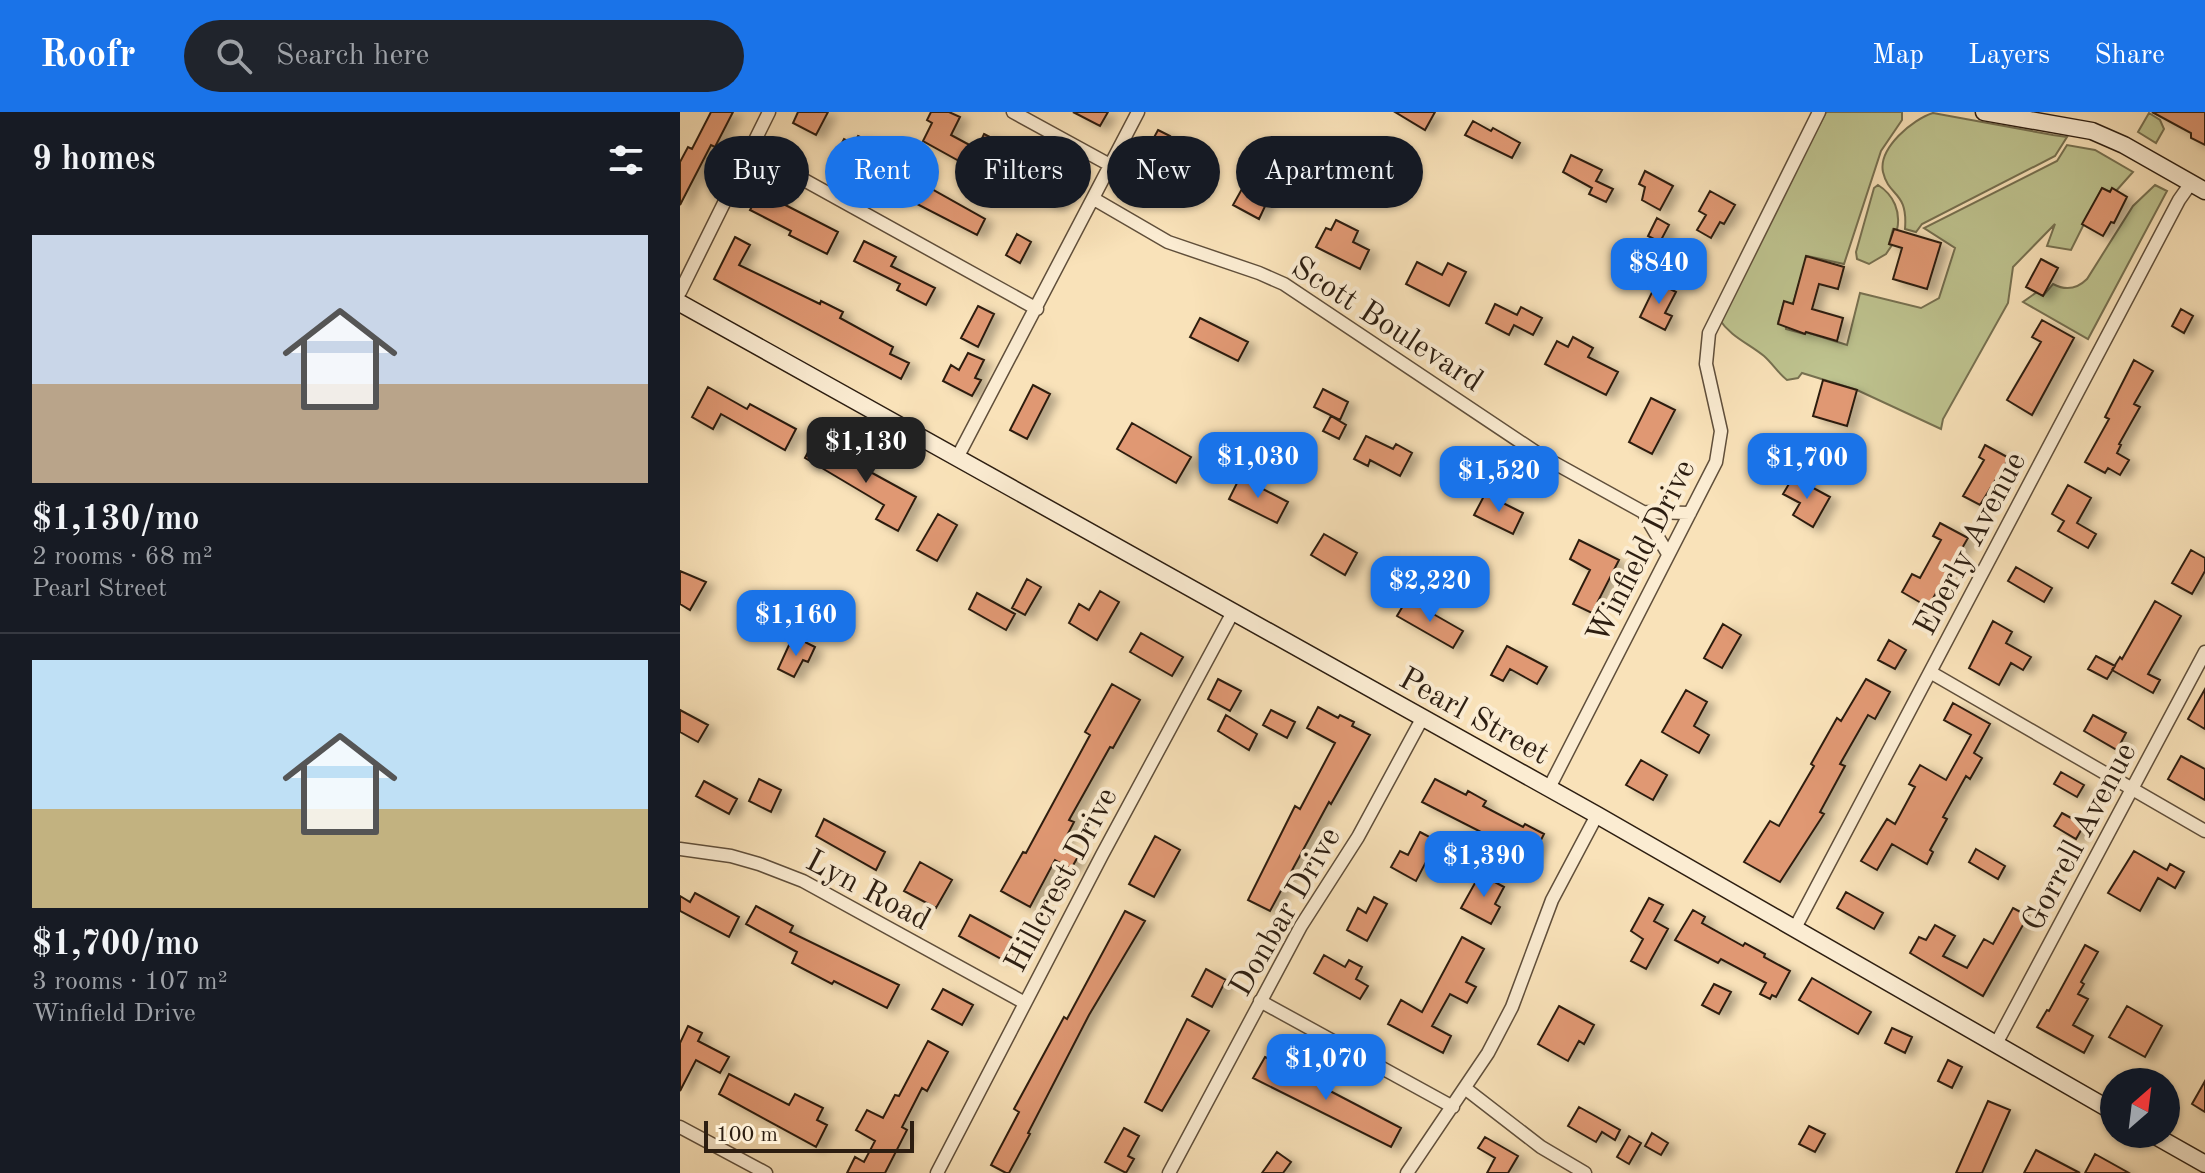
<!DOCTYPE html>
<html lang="en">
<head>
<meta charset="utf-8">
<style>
  body { margin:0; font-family:"Old Standard TT",serif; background:#20242c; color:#f1f3f6; height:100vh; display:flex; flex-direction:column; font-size:30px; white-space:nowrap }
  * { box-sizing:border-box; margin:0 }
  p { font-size:26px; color:#9ea1a6 }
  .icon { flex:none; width:44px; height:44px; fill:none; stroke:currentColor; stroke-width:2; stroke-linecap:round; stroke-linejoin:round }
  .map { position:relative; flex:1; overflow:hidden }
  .details { display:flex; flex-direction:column; background:#171b24; width:680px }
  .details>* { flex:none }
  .top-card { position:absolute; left:24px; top:24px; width:760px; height:72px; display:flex; gap:16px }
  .needle { width:52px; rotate:28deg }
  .buttons { position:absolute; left:1420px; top:956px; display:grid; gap:16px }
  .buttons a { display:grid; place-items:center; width:80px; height:80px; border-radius:50%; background:#171b24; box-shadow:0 2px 6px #0004; font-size:40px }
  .scale { position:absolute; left:24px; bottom:20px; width:210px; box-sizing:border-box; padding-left:8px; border:4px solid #2d1e11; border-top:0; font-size:22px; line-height:28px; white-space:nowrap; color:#2d1e11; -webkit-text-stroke:6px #fbecd2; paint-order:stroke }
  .price { position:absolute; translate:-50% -68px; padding:0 18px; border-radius:16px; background:#1a73e8; color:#fff; font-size:26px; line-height:52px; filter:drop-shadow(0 2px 4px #0008) }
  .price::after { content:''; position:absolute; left:50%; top:48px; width:24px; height:18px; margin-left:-12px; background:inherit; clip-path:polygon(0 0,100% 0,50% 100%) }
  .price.current { background:#222; color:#fff }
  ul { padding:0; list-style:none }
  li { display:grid; align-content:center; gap:16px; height:424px; padding:0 32px }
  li+li { border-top:2px solid #363941 }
  li span { display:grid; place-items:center; height:248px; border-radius:0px; color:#555 }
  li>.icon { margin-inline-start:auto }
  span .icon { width:144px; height:144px; fill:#fffc; stroke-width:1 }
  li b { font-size:34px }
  h2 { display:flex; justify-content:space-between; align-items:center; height:96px; padding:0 32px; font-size:34px }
  .pill { padding:0 28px; border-radius:36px; background:#171b24; box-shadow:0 2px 6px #0004; font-size:28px; line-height:72px }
  .pill.current { background:#1a73e8; color:#fff }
  header { display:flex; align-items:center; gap:48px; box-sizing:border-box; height:112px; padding:0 40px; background:#1a73e8; color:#fff }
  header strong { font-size:38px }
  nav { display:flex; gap:44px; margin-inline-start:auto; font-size:28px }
  .search { width:560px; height:72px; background:#20242c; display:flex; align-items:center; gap:20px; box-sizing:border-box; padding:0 28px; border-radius:44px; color:#9ea1a6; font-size:30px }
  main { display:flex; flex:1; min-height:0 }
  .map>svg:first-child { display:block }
  .green { fill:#bec38f; stroke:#767050; stroke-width:2 }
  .building { fill:#e09873; stroke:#2d1e11; stroke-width:2; filter:url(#shadow) }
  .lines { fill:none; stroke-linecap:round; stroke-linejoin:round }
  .street-casing { stroke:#604f3b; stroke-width:15 }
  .secondary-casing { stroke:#2d1e11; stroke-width:19 }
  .street { stroke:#fbecd2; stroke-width:12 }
  .secondary { stroke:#fbecd2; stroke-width:16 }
  .labels { text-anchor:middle; stroke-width:8; stroke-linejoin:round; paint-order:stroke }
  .street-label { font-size:32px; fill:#2d1e11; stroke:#fbecd2 }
</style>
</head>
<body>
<header>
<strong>Roofr</strong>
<div class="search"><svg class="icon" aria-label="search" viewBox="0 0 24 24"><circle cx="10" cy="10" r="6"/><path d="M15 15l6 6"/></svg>Search here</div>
<nav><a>Map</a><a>Layers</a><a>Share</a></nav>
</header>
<main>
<section class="details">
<h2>9 homes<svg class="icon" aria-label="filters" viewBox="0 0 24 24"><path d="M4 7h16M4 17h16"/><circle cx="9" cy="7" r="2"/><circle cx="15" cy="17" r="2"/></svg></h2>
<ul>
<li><span style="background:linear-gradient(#c9d6e8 60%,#b9a48a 0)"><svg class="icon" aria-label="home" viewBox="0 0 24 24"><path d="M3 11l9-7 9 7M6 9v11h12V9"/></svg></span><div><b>$1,130/mo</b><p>2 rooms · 68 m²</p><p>Pearl Street</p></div></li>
<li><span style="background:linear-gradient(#bfe0f5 60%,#c2b280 0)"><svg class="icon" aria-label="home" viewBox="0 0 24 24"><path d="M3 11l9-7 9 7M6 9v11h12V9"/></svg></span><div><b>$1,700/mo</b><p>3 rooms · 107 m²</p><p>Winfield Drive</p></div></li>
</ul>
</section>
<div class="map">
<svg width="1525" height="1061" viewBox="0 0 1525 1061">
  <defs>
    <filter id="shadow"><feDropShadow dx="8" dy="4.5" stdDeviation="4" flood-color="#0004"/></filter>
  </defs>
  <rect width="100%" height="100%" fill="#f9e2b9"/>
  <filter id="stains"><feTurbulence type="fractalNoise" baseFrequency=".0025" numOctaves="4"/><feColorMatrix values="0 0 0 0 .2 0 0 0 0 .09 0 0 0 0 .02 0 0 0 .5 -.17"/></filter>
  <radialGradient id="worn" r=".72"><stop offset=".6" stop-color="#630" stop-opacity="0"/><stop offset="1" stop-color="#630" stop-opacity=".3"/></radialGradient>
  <!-- green -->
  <path class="green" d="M1146 0H1222V8L1201 39 1164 152 1127 144 1113 192 1104 190 1098 211 1106 214V217L1124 222 1126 220 1167 233 1180 181 1241 196 1259 186 1275 136 1244 116 1377 49 1387 33 1415 38 1453 60 1436 79 1430 80 1422 76 1391 138 1367 134 1375 112 1333 155 1328 191 1263 307 1261 317 1177 278 1122 261 1118 266 1107 268C1098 261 1093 252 1084 244 1068 231 1051 225 1039 207Z
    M1253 1 1373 23 1387 25 1375 44 1242 112 1236 120 1225 117C1228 78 1209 86 1203 60 1198 36 1233 7 1253 1Z
    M1469 1 1480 8 1484 17 1476 31 1458 20Z
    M1198 73C1214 83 1221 100 1217 118L1213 117 1209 132 1212 133 1206 142 1189 152 1177 147 1176 140 1194 76Z
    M1475 73 1487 79 1408 227 1343 190 1357 180 1363 184 1373 172C1386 179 1397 177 1407 167L1453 94Z"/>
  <!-- building -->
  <path class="building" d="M31 0H53L35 35 31 33 0 93V50L8 35 12 37Z
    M118 0H148L136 23 113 11Z
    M251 0H269L280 5 271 23 297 37 288 54 243 29 252 11 247 8Z
    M393 0H428L420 14Z
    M715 0H755L745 18Z
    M1472 0H1525V33L1511 26V21Z
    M793 9 811 19 813 16 840 31 832 46 785 23Z
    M478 18 490 24 485 34 501 43 492 59 464 44Z
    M304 22 333 37 326 51 297 37Z
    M178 24 190 30 186 38 218 54 221 48 232 54 227 63 305 107 297 123 206 76 209 71 155 44 164 27 174 32Z
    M891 43 922 58 916 69 933 77 926 90 909 82 912 76 883 60Z
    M965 59 993 74 980 98 962 88 965 75 959 72Z
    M647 60 660 66 652 82 639 76Z
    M375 62 390 69 377 94 363 87Z
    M563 75 588 88 579 107 553 93Z
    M1422 76 1430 80 1432 76 1447 85 1434 111 1431 110 1423 124 1402 112Z
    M1030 79 1055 93 1044 112 1040 110 1031 126 1017 118 1026 103 1019 99Z
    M80 80 158 120 147 142 109 123 111 119 70 98Z
    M977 106 989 113 980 130 968 124Z
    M656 108 678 119 673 130 689 138 680 157 636 135 646 116 651 118Z
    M1214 117 1261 131 1247 177 1213 167 1222 136 1209 132Z
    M337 122 351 130 340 151 326 143Z
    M55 125 70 133 59 153 140 192 141 189 163 200 160 206 213 235 210 242 229 251 221 267 34 167Z
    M184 129 216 145 211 154 255 176 246 193 217 178 220 172 174 149Z
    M1126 144 1164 155 1158 177 1139 172 1132 197 1163 206 1157 229 1126 220 1125 222 1098 212 1104 189 1113 192Z
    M1361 147 1378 156 1363 184 1346 175Z
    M737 150 762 163 768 151 786 160 769 194 726 172Z
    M977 170 996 180 985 201 992 204 985 218 960 205Z
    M815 192 837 203 841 195 862 206 853 223 834 213 829 223 806 211Z
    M298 194 314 202 298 235 281 226Z
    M1501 197 1513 204 1504 221 1492 214Z
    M520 206 568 230 558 249 510 225Z
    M1362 208 1394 226 1352 303 1327 288 1361 230 1352 225Z
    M893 225 913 236 908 245 938 260 926 283 865 252 877 229 888 235Z
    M288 241 304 248 295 266 301 268 292 284 263 269 271 253 279 258Z
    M1454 248 1473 259 1454 292 1460 295 1439 332 1441 333 1437 341 1449 348 1440 363 1428 356 1425 361 1405 350 1429 307 1425 305Z
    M1143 268 1177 278 1167 314 1133 304Z
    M353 273 370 282 347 327 330 318Z
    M28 275 67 297 70 292 116 317 105 338 41 302 33 317 12 305Z
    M643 277 668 290 660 308 634 295Z
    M971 286 995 298 972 342 949 330Z
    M651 304 666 313 659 327 643 319Z
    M452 311 511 345 496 371 437 337Z
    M686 324 713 337 716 332 732 341 720 364 690 348 688 354 674 347Z
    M134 329 236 385 218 419 196 407 204 393 125 346Z
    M1305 333 1329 346 1300 393 1283 384 1304 348 1299 345Z
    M560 365 608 390 597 411 549 387Z
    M1113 365 1150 385 1133 415 1113 403 1120 391 1103 382Z
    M1388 373 1411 386 1397 411 1416 422 1408 436 1378 419 1384 409 1372 402Z
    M805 382 843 401 833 422 794 403Z
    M258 402 277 413 257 449 237 438Z
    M1260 411 1288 426 1248 495 1222 480 1232 462 1240 466 1261 428 1253 424Z
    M644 422 677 441 665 463 631 443Z
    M899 428 939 448 912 501 893 492 910 458 890 447Z
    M1511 438 1525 446V459L1512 482 1492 471Z
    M1336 455 1372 476 1364 490 1328 469Z
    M0 459 26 470 10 498 0 492Z
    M347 467 361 475 345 503 332 496Z
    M420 479 439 490 417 528 389 511 399 492 409 498Z
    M297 481 335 502 326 518 289 497Z
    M727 487 783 519 773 536 717 504Z
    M1475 489 1501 504 1468 562 1480 568 1473 581 1432 558 1440 545 1442 547Z
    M1313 509 1332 520 1326 531 1351 545 1343 558 1331 551 1319 573 1289 556Z
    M1043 512 1061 523 1042 556 1024 546Z
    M461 521 503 545 492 564 450 540Z
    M121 528 135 535 128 550 123 548 114 565 98 557 109 533 117 536Z
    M1209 528 1226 538 1215 557 1198 548Z
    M827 534 867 555 857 572 830 557 823 569 811 563Z
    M1416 544 1435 554 1427 567 1408 557Z
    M538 567 561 579 550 599 528 587Z
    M1186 567 1210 580 1195 607 1188 603 1160 652 1165 654 1140 700 1144 702 1100 770 1064 750 1090 709 1099 714 1134 654 1131 652 1157 606 1161 609Z
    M432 572 460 588 433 636 430 635 389 708 394 710 383 731 400 741 391 757 375 748 350 795 321 779 343 740 346 741 410 623 405 620Z
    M1525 577V617L1508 607Z
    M1006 578 1027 590 1014 614 1029 623 1019 641 982 620Z
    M1273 591 1310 612 1294 641 1302 646 1290 667 1286 664 1263 705 1267 707 1250 738 1253 740 1247 752 1212 732 1197 758 1181 749 1207 707 1215 712 1235 675 1229 672 1240 653 1266 668 1291 623 1264 608Z
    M638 595 658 606 660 603 674 610 672 614 690 623 651 692 649 690 590 799 568 788 615 694 620 697 655 631 627 616Z
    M0 598 28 613 18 630 0 620Z
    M591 598 615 610 607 626 583 613Z
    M546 603 577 622 569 638 538 619Z
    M1413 603 1446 621 1437 638 1404 619Z
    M1501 644 1525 657V688L1488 667Z
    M961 648 987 663 973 688 946 673Z
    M1381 660 1404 673 1397 685 1374 672Z
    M79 667 101 678 91 700 69 689Z
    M755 667 786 683 788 679 806 689 803 694 843 715 845 712 864 722 852 746 742 690Z
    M24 669 57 687 49 702 16 684Z
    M1382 701 1404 713 1396 727 1374 714Z
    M144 707 205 740 196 758 136 724Z
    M740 720 757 729 736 769 711 755 720 739 728 743Z
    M475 724 500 738 474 785 449 772Z
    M1296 737 1325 754 1318 767 1289 750Z
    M1454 739 1487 758 1490 752 1504 760 1495 776 1478 766 1460 799 1428 781Z
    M240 750 272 768 256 796 224 779Z
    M800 762 824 775 815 792 820 795 811 812 781 796Z
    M1166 780 1203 801 1194 817 1157 796Z
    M15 781 59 805 49 825 0 799V784L10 790Z
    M694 785 707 792 687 829 667 818 678 796 686 801Z
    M969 786 983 793 974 809 988 817 966 857 951 849 963 827 951 819Z
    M76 794 113 814 110 820 219 873 207 896 154 869 152 872 112 851 117 840 66 812Z
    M1333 796 1348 804 1303 884 1230 841 1239 825 1246 828 1255 813 1275 824 1263 844 1287 856 1304 827 1313 832Z
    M1013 798 1025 805 1022 811 1063 834 1065 831 1085 842 1084 845 1110 859 1096 885 1092 883 1090 887 1080 882 1086 871 1041 847 1038 851 995 828Z
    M445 799 465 809 409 903 348 1021 350 1022 329 1061H326L311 1053 339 1000 334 997 384 905 387 907Z
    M290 803 332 826 321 847 279 824Z
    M782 825 804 837 786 870 796 875 787 891 770 882 752 914 771 924 763 941 708 912 721 888 742 900Z
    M1405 833 1418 840 1401 870 1404 872 1398 882 1408 887 1393 913 1413 924 1404 941 1357 915 1367 898 1369 899Z
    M644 843 665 855 669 848 682 855 676 867 688 874 680 887 634 861Z
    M526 857 546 868 532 895 512 884Z
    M1132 866 1191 900 1178 922 1119 888Z
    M1034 872 1051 880 1039 902 1022 893Z
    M263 877 293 893 282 913 252 897Z
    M879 894 914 913 904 932 899 929 888 949 858 932Z
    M1447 894 1482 914 1465 945 1429 925Z
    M507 907 529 919 482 999 465 990Z
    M8 914 22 921 18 929 49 945 40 961 16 948 0 979V931Z
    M1212 916 1232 925 1225 941 1205 931Z
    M248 929 268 940 247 979 242 976 222 1015 227 1018 205 1061H167L175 1045 184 1050 195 1029 176 1018 187 998 203 1006 215 983 219 984Z
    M585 945 721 1016 711 1035 573 966Z
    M1268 948 1282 955 1272 976 1258 969Z
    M49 962 109 993 115 982 143 996 137 1008 147 1013 136 1035 39 982Z
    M1525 969V1000L1512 992Z
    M1308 989 1330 998 1302 1061H1276Z
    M899 995 940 1018 935 1028 922 1020 916 1030 888 1014Z
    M1129 1014 1145 1022 1135 1040 1119 1032Z
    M444 1016 459 1024 448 1044 454 1047 446 1061 425 1050Z
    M972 1021 988 1031 981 1043 965 1034Z
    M949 1024 961 1031 949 1052 937 1045Z
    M805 1025 838 1044 828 1061H807L815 1046 798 1036Z
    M1356 1038 1400 1061H1344Z
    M597 1040 611 1050 603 1061H582Z
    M1415 1042 1449 1061H1405Z"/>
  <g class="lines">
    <defs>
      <path id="street" d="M333 0 430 53
        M70 38 357 197
        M414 87 488 130 579 161 604 172 860 343 963 400
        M0 180 89 0
        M277 346 458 0
        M988 442 963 400 1010 401
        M1250 560 1525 719
        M869 676 1036 350 1041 319 1026 252 1029 221 1139 0
        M0 737 51 744 79 752 123 769 345 891
        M1115 816 1499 88 1511 71
        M580 889 773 995
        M1316 932 1525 540
        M786 977 861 1035 905 1061
        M0 1015 86 1061
        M257 1061 422 743 553 500
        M489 1061 621 814 678 725 743 605
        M727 1061 808 941 832 895 872 788 917 703"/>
      <path id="secondary" d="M1304 0 1412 19 1444 33 1525 79
        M0 191 917 703 1434 1000
        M1472 1022 1525 1052"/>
    </defs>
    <!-- street casing -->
    <use href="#street" class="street-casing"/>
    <!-- secondary casing -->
    <use href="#secondary" class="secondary-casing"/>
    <!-- street -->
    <use href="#street" class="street"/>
    <!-- secondary -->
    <use href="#secondary" class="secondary"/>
  </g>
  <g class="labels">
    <!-- street labels -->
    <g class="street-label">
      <text transform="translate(708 211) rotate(33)" y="11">Scott Boulevard</text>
      <text transform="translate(1289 431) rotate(-62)" y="11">Eberly Avenue</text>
      <text transform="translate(960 439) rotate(-63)" y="11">Winfield Drive</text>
      <text transform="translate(795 603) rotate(29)" y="11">Pearl Street</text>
      <text transform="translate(1398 724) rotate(-62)" y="11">Gorrell Avenue</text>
      <text transform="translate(380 767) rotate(-62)" y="11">Hillcrest Drive</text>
      <text transform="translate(189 777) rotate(28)" y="11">Lyn Road</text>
      <text transform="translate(604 799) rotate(-60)" y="11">Donbar Drive</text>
    </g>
  </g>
  <rect width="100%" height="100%" filter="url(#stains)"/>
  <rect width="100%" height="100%" fill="url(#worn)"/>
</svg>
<div class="buttons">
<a><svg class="needle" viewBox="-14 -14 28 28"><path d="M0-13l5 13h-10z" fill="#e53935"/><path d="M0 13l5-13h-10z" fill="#9ea1a6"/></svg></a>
</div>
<div class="scale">100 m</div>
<b class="price" style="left:979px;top:194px">$840</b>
<b class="price current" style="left:186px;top:373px">$1,130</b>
<b class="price" style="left:578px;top:388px">$1,030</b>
<b class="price" style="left:1127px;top:389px">$1,700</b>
<b class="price" style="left:819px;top:402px">$1,520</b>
<b class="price" style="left:750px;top:512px">$2,220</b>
<b class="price" style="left:116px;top:546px">$1,160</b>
<b class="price" style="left:804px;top:787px">$1,390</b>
<b class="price" style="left:646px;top:990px">$1,070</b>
<div class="top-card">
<a class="pill">Buy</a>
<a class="pill current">Rent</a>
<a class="pill">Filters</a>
<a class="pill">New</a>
<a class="pill">Apartment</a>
</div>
</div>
</main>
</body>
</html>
